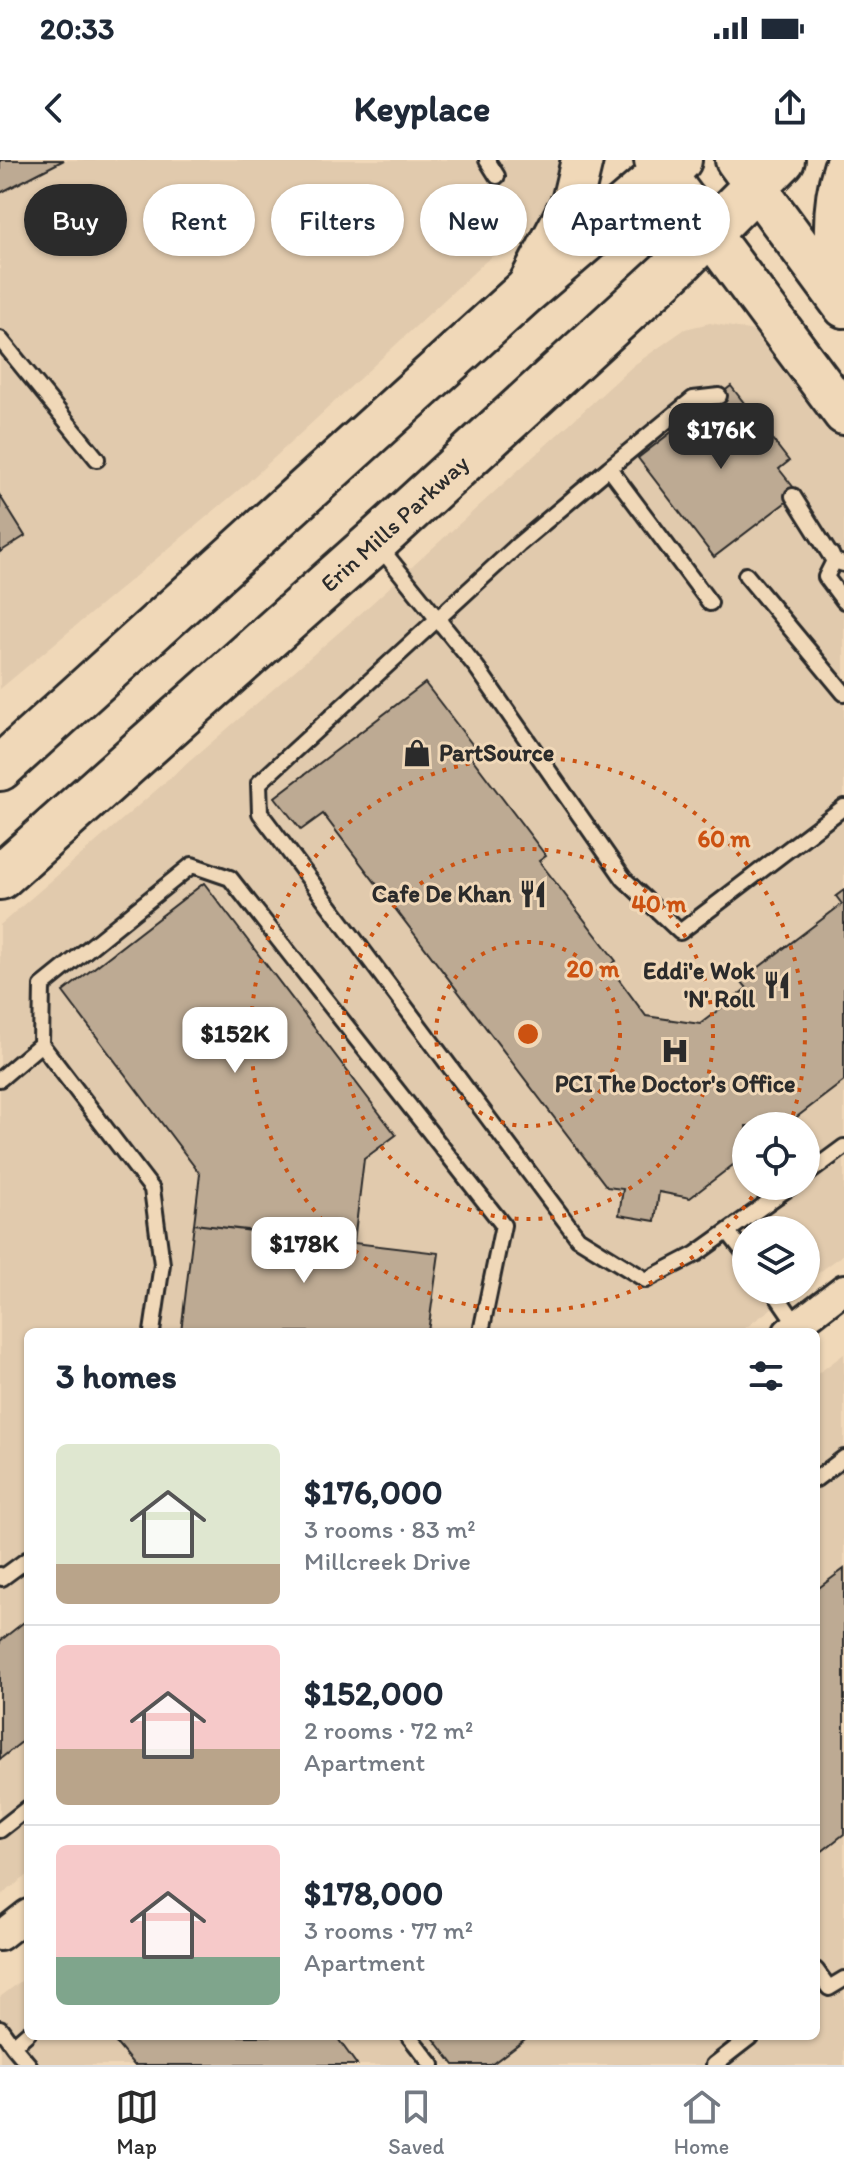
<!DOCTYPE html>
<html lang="en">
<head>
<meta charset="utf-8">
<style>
  body { margin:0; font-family:Itim,sans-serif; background:#f2f2f3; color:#1f2937; height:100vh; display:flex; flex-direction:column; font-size:30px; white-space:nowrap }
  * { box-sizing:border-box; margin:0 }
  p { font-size:26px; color:#747a83 }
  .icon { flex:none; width:44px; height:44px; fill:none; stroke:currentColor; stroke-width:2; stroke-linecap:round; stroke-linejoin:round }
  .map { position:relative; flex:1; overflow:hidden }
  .sheet { position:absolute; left:24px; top:1168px; width:796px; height:712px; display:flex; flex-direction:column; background:#fff; border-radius:12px; box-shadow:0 2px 6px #0004 }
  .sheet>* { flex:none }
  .guide { position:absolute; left:24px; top:24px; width:796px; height:72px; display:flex; gap:16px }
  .buttons { position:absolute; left:732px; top:952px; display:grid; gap:16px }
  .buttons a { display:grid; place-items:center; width:88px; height:88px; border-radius:50%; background:#fff; box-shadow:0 2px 6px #0004; font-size:40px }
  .price { position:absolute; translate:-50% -68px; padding:0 18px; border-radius:16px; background:#fff; color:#222; font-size:26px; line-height:52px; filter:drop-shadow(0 2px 4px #0008) }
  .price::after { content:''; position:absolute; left:50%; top:48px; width:24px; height:18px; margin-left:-12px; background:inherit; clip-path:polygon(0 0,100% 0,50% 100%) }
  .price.active { background:#2b2b2b; color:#fff }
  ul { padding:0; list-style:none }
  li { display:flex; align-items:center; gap:24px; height:200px; padding:0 32px }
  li+li { border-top:2px solid #e0e1e3 }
  li span { display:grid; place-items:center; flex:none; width:224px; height:160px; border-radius:12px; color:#555 }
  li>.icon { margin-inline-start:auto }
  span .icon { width:96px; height:96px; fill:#fffc; stroke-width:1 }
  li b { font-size:34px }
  h2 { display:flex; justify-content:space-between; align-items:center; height:96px; padding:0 32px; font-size:34px }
  .chip { padding:0 28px; border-radius:36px; background:#fff; box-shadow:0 2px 6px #0004; font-size:28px; line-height:72px }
  .chip.active { background:#2b2b2b; color:#fff }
  .status { display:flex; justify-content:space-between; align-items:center; height:56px; padding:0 40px; background:#fff; direction:ltr }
  .status svg { height:22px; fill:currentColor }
  header { display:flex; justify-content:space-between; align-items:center; height:104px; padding:0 32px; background:#fff; font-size:36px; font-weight:700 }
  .tab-bar { display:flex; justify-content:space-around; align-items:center; height:112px; border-top:2px solid #e0e1e3; background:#fff; font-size:22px; color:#747a83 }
  .tab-bar a { display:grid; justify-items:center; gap:4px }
  .tab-bar .active { color:#2b2b2b }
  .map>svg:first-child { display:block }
  .built { fill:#e1caad; fill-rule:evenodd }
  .building { fill:#bdaa93; stroke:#2b2b2b; stroke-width:2 }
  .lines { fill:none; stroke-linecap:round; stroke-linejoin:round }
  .lane-casing { stroke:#2b2b2b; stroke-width:20 }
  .street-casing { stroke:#2b2b2b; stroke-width:34 }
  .secondary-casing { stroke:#2b2b2b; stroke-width:46 }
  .primary-casing { stroke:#2b2b2b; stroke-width:50 }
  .lane { stroke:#f0d8b8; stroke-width:14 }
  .street { stroke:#f0d8b8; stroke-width:28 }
  .secondary { stroke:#f0d8b8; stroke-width:40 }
  .primary { stroke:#f0d8b8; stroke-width:44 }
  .ring { fill:none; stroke:#cc5211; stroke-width:4; stroke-dasharray:4 8 }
  .labels { text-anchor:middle; stroke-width:6; stroke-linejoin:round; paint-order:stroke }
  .street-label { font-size:24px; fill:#2b2b2b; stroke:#f0d8b8 }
  .poi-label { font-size:24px; font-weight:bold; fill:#2b2b2b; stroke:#f0d8b8; text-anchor:end }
  .centre { fill:#cc5211; stroke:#f0d8b8; stroke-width:4 }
  .ring-label { font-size:24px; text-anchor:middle; font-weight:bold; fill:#cc5211; stroke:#f0d8b8; stroke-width:6; stroke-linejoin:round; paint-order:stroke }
</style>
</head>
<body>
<div class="status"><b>20:33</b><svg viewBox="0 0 49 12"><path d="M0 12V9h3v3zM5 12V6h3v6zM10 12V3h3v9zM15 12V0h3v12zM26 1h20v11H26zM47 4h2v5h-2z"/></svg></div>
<header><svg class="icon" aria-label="back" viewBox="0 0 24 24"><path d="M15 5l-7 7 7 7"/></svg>Keyplace<svg class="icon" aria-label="share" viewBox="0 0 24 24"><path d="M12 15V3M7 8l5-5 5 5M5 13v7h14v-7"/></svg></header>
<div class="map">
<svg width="844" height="1905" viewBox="0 0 844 1905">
  <rect width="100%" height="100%" fill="#f0d8b8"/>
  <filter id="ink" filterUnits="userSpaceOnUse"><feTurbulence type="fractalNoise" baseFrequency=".0125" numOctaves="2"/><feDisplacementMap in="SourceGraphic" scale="16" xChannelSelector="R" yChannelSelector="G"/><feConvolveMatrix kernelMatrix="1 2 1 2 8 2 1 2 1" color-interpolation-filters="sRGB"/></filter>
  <g filter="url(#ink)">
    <!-- built -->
    <path class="built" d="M0 0H560L542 60 486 101 246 324 0 529Z
      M710 163 754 171 771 187 844 280V1094L806 1122V1070H746V1130H796L740 1172H28V1715L0 1736V765L359 455 634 205 685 169ZM746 966H806V1026H746Z
      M844 1194V1905H0V1837L28 1816V1876H816V1215Z"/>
    <!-- building -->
    <path class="building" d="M0 0H64L0 33Z
      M731 226 789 301 779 309 798 333 714 397 638 298Z
      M0 336 25 376 0 392Z
      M425 523 478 592 471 597 546 696 539 701 616 801 609 806 646 856 700 864 747 828 741 821 842 744 836 736 844 730V921L785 966H746V995L690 1038 659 1032 655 1061 619 1055 623 1029 607 1027 323 654 301 670 275 637Z
      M204 723 396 975 364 999 354 1082 194 1064 200 1014 63 832Z
      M194 1064 439 1093 428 1172H181Z
      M844 1409V1674L816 1696V1430Z
      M28 1459V1577L0 1599V1481Z
      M110 1876H336L357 1905H134Z
      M432 1876H529L491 1905H454Z"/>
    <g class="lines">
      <defs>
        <path id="lane" d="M487 0 497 16
          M0 179 97 299
          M609 308 693 239 719 236
          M793 336 834 401 844 404
          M378 385 477 508 624 719 680 772 844 647
          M831 394 834 401 826 417 844 441
          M746 415 844 533
          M710 443 609 308 519 384 259 623 260 653 578 1078 646 1120 696 1094 791 1026
          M0 919 41 884
          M806 1015 844 987
          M728 1072 746 1095
          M773 1130 797 1165
          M152 1172 162 1104 152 1029 41 884 42 826 192 705 230 718 503 1065 481 1172
          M816 1319 844 1298
          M0 1415 2 1418 28 1399
          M0 1670 28 1648
          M816 1810 829 1828 844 1819
          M0 1868 13 1886 28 1873
          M409 1876 432 1905
          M13 1886 29 1905
          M714 1905 750 1877"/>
        <path id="street" d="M788 1172 844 1129
          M0 1776 28 1754"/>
        <path id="secondary" d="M655 0 844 254
          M736 0 844 147
          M527 128 572 42 582 0
          M841 143C836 97 829 53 844 8"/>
        <g id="primary">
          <path d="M0 608 525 132 679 0"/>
          <path id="s1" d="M0 717 376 381 680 102 782 0"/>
        </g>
      </defs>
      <!-- lane casing -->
      <use href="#lane" class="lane-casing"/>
      <!-- street casing -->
      <use href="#street" class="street-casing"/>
      <!-- secondary casing -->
      <use href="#secondary" class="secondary-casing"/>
      <!-- primary casing -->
      <use href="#primary" class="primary-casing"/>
      <!-- lane -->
      <use href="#lane" class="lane"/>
      <!-- street -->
      <use href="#street" class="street"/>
      <!-- secondary -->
      <use href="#secondary" class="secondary"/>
      <!-- primary -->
      <use href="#primary" class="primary"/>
    </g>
  </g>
  <!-- distance rings -->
  <g class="ring">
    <circle cx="528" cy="874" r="92"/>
    <circle cx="528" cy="874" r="185"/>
    <path d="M759 1027A277 277 0 1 1 790 964"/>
  </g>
  <!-- icons -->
  <defs>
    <symbol id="shop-bare" viewBox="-9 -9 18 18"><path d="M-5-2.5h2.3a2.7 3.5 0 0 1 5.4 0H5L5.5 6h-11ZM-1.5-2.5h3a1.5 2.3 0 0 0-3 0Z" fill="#2b2b2b" stroke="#f0d8b8" stroke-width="2.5" paint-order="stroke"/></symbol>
    <symbol id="restaurant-bare" viewBox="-9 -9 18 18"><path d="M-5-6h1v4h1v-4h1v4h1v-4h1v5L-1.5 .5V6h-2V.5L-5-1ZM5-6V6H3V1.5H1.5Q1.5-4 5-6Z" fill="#2b2b2b" stroke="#f0d8b8" stroke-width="2.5" paint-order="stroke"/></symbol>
    <symbol id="hospital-bare" viewBox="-9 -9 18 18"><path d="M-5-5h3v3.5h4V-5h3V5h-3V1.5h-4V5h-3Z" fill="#2b2b2b" stroke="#f0d8b8" stroke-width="2.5" paint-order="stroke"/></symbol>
  </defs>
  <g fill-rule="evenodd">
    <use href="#shop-bare" x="397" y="573" width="40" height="40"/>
    <use href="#restaurant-bare" x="513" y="714" width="40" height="40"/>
    <use href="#restaurant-bare" x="757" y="805" width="40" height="40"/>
    <use href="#hospital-bare" x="655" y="871" width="40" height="40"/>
  </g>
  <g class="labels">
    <!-- street labels -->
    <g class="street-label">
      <text dy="8" stroke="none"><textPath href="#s1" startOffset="530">Erin Mills Parkway</textPath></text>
    </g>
    <!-- poi labels -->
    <g class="poi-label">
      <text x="439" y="601" text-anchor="start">PartSource</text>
      <text x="511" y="742">Cafe De Khan</text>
      <text x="755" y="819">Eddi'e Wok<tspan x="755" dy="28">'N' Roll</tspan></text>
      <text x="675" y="932" text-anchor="middle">PCI The Doctor's Office</text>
    </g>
  </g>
  <circle cx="528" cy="874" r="12" class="centre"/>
  <g class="ring-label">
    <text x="724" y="687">60 m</text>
    <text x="659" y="752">40 m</text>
    <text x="593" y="817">20 m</text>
  </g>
</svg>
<div class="buttons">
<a><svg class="icon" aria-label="locate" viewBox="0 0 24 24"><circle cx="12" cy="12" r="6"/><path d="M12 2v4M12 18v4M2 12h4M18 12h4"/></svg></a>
<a><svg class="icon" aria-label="layers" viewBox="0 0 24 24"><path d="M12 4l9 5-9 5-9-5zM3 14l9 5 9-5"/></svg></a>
</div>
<b class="price active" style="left:721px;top:311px">$176K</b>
<b class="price" style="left:235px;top:915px">$152K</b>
<b class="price" style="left:304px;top:1125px">$178K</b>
<div class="guide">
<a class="chip active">Buy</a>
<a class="chip">Rent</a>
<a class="chip">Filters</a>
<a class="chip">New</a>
<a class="chip">Apartment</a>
</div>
<section class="sheet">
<h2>3 homes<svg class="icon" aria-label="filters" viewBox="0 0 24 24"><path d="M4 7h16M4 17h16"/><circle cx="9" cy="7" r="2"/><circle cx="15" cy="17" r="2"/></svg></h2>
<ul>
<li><span style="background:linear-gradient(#dfe7d0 75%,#b9a48a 0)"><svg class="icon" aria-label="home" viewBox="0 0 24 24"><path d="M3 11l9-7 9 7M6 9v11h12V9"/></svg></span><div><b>$176,000</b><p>3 rooms · 83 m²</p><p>Millcreek Drive</p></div></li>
<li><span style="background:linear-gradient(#f6c9c9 65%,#b9a48a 0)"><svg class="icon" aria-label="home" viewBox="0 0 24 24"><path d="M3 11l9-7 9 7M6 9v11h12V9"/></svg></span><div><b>$152,000</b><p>2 rooms · 72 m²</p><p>Apartment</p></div></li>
<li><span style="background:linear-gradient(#f6c9c9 70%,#7fa58c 0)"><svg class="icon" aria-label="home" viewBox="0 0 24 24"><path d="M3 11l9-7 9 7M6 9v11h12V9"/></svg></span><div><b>$178,000</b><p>3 rooms · 77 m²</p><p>Apartment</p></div></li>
</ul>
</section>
</div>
<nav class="tab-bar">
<a class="active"><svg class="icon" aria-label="map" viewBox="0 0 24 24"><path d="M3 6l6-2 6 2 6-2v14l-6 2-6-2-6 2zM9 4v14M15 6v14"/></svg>Map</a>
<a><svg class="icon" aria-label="saved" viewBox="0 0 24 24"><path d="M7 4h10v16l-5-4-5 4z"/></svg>Saved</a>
<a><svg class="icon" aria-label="home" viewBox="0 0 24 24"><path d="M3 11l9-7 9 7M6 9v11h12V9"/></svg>Home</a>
</nav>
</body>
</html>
